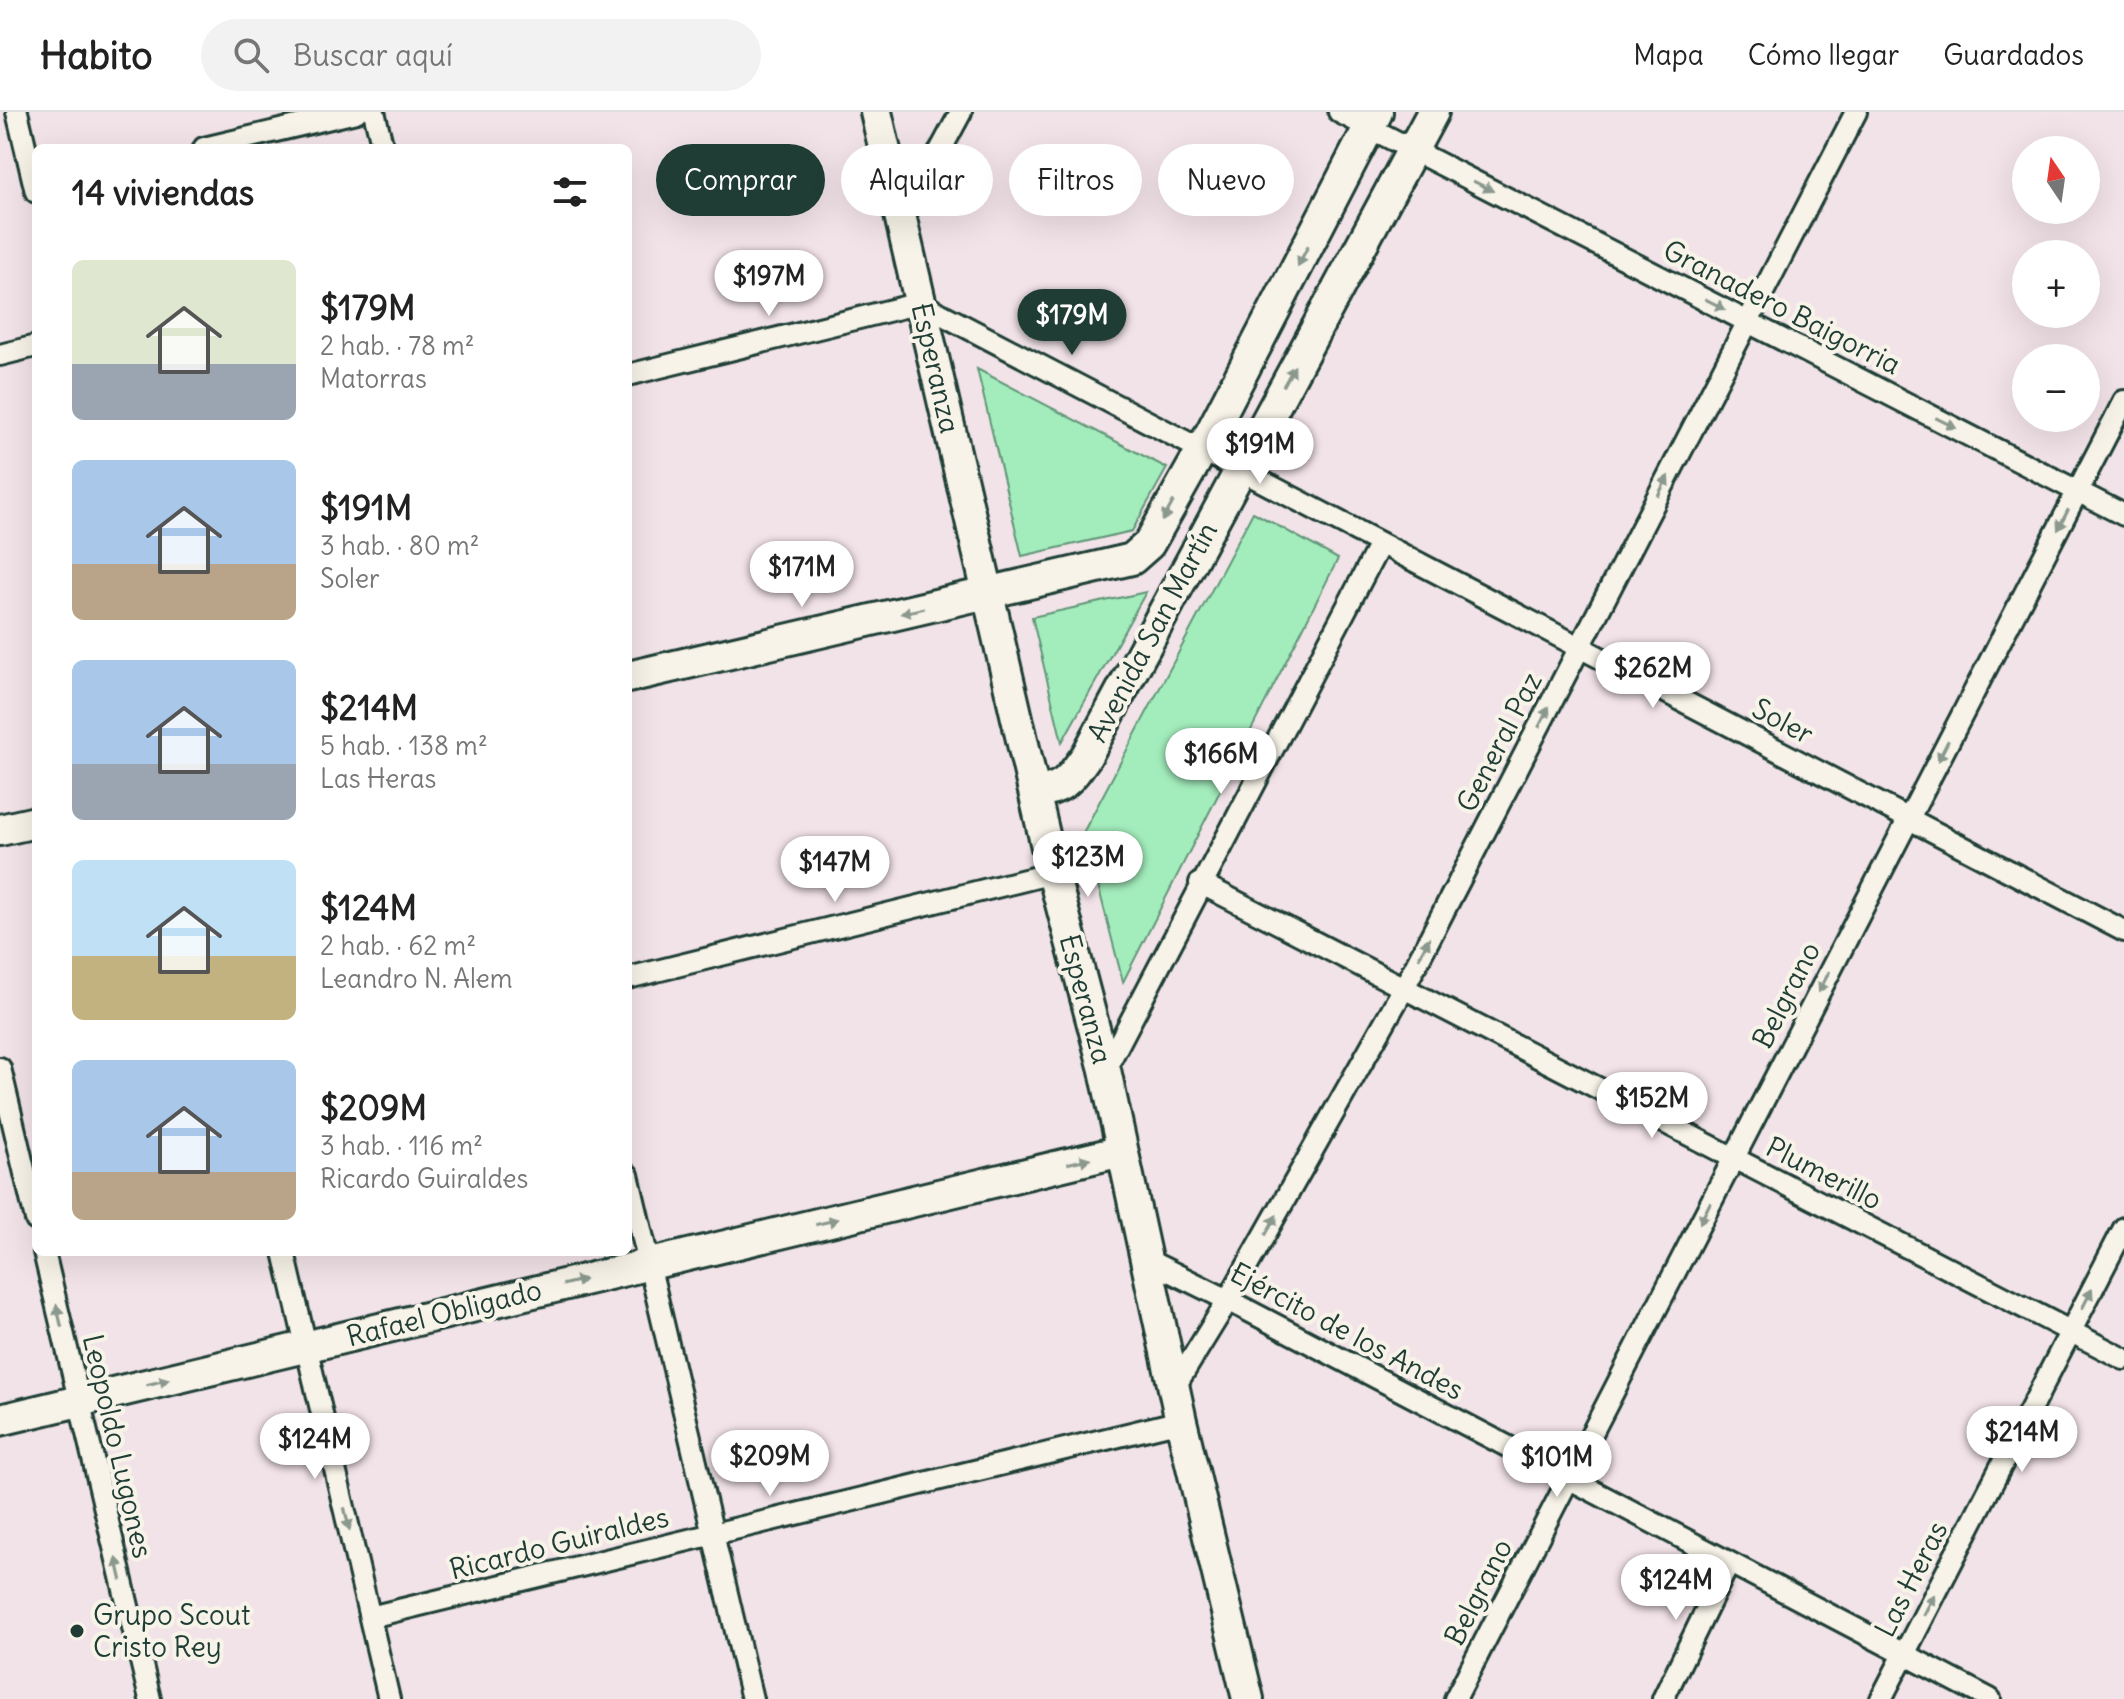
<!DOCTYPE html>
<html lang="es">
<head>
<meta charset="utf-8">
<style>
  body { margin:0; font-family:Delius,sans-serif; background:#f2f2f2; color:#222; height:100vh; display:flex; flex-direction:column; font-size:30px; white-space:nowrap }
  * { box-sizing:border-box; margin:0 }
  p { font-size:26px; color:#767676 }
  .icon { flex:none; width:44px; height:44px; fill:none; stroke:currentColor; stroke-width:2; stroke-linecap:round; stroke-linejoin:round }
  .map { position:relative; flex:1; overflow:hidden }
  .details { position:absolute; left:32px; top:32px; width:600px; height:1112px; display:flex; flex-direction:column; background:#fff; border-radius:12px; box-shadow:0 8px 32px #0002 }
  .details>* { flex:none }
  .top-card { position:absolute; left:656px; top:32px; width:760px; height:72px; display:flex; gap:16px }
  .needle { width:52px; rotate:347deg }
  .buttons { position:absolute; left:2012px; top:24px; display:grid; gap:16px }
  .buttons a { display:grid; place-items:center; width:88px; height:88px; border-radius:50%; background:#fff; box-shadow:0 8px 32px #0002; font-size:40px }
  .price { position:absolute; translate:-50% -68px; padding:0 18px; border-radius:28px; background:#fff; color:#222; font-size:26px; line-height:52px; filter:drop-shadow(0 2px 4px #0008) }
  .price::after { content:''; position:absolute; left:50%; top:48px; width:24px; height:18px; margin-left:-12px; background:inherit; clip-path:polygon(0 0,100% 0,50% 100%) }
  .price.selected { background:#1f3d34; color:#fff }
  ul { padding:0; list-style:none }
  li { display:flex; align-items:center; gap:24px; height:200px; padding:0 40px }
  li span { display:grid; place-items:center; flex:none; width:224px; height:160px; border-radius:12px; color:#555 }
  li>.icon { margin-inline-start:auto }
  span .icon { width:96px; height:96px; fill:#fffc; stroke-width:1 }
  li b { font-size:34px }
  h2 { display:flex; justify-content:space-between; align-items:center; height:96px; padding:0 40px; font-size:34px }
  .tag { padding:0 28px; border-radius:36px; background:#fff; box-shadow:0 8px 32px #0002; font-size:28px; line-height:72px }
  .tag.selected { background:#1f3d34; color:#fff }
  header { display:flex; align-items:center; gap:48px; box-sizing:border-box; height:112px; padding:0 40px; background:#fff; border-bottom:2px solid #e0e0e0 }
  header strong { font-size:38px }
  nav { display:flex; gap:44px; margin-inline-start:auto; font-size:28px }
  .search { width:560px; height:72px; background:#f2f2f2; display:flex; align-items:center; gap:20px; box-sizing:border-box; padding:0 28px; border-radius:44px; color:#767676; font-size:30px }
  .map>svg:first-child { display:block }
  .green { fill:#a3edbc; stroke:#619578; stroke-width:2 }
  .lines { fill:none; stroke-linecap:round; stroke-linejoin:round }
  .minor-casing { stroke:#1f3d34; stroke-width:26 }
  .secondary-casing { stroke:#1f3d34; stroke-width:36 }
  .minor { stroke:#f7f3e8; stroke-width:20 }
  .secondary { stroke:#f7f3e8; stroke-width:30 }
  .oneway { fill:#8b988e }
  .poi-dot { fill:#1f3d34; stroke:#f7f3e8; stroke-width:3 }
  .labels { text-anchor:middle; stroke-width:8; stroke-linejoin:round; paint-order:stroke }
  .street-label { font-size:28px; fill:#1f3d34; stroke:#f7f3e8 }
  .poi-label { font-size:28px; fill:#1f3d34; stroke:#f7f3e8; text-anchor:start }
</style>
</head>
<body>
<header>
<strong>Habito</strong>
<div class="search"><svg class="icon" aria-label="search" viewBox="0 0 24 24"><circle cx="10" cy="10" r="6"/><path d="M15 15l6 6"/></svg>Buscar aquí</div>
<nav><a>Mapa</a><a>Cómo llegar</a><a>Guardados</a></nav>
</header>
<div class="map">
<svg width="2124" height="1587" viewBox="0 0 2124 1587">
  <rect width="100%" height="100%" fill="#f2e3e8"/>
  <filter id="ink" filterUnits="userSpaceOnUse"><feTurbulence type="fractalNoise" baseFrequency=".0125" numOctaves="2"/><feDisplacementMap in="SourceGraphic" scale="16" xChannelSelector="R" yChannelSelector="G"/><feConvolveMatrix kernelMatrix="1 2 1 2 8 2 1 2 1" color-interpolation-filters="sRGB"/></filter>
  <g filter="url(#ink)">
    <!-- green -->
    <path class="green" d="M977 257 1167 356 1132 419 1022 444Z
      M1253 400 1338 447 1123 870 1084 719Z
      M1146 480 1062 630 1032 505Z"/>
    <g class="lines">
      <defs>
        <path id="minor" d="M17 0 36 80
          M374 0 383 36
          M1339 0 2124 403
          M204 36 356 0
          M902 109 961 0
          M0 243 36 234
          M628 263 920 191 2124 819
          M1200 771 2124 1247
          M628 866 1053 761
          M0 956 36 1108
          M1105 958 1380 432
          M628 1063 752 1587
          M44 1140 150 1587
          M284 1140 389 1587
          M1145 1147 1228 1188 1990 1587
          M1174 1276 1228 1188 1404 876 1856 0
          M370 1505 1181 1309
          M1455 1587 2124 289
          M1663 1587 1729 1451
          M1881 1587 2124 1116"/>
        <path id="secondary" d="M876 0 1053 761 1105 958 1181 1309 1248 1587
          M628 565 1132 447 1149 432 1202 338 1377 0
          M1035 680C1065 677 1070 667 1087 643L1433 0
          M0 718 36 710
          M0 1308 1122 1039"/>
      </defs>
      <!-- minor casing -->
      <use href="#minor" class="minor-casing"/>
      <!-- secondary casing -->
      <use href="#secondary" class="secondary-casing"/>
      <!-- minor -->
      <use href="#minor" class="minor"/>
      <!-- secondary -->
      <use href="#secondary" class="secondary"/>
    </g>
    <!-- one-way arrows -->
    <defs><path id="oneway-solid" d="M-6-.8H1V-3.2L6.5 0L1 3.2V.8H-6Z" transform="scale(2)"/></defs>
    <g class="oneway">
      <use href="#oneway-solid" transform="translate(1483 74) rotate(27)"/>
      <use href="#oneway-solid" transform="translate(1303 144) rotate(117)"/>
      <use href="#oneway-solid" transform="translate(1715 192) rotate(27)"/>
      <use href="#oneway-solid" transform="translate(1289 264) rotate(-61)"/>
      <use href="#oneway-solid" transform="translate(1946 311) rotate(27)"/>
      <use href="#oneway-solid" transform="translate(1663 374) rotate(-63)"/>
      <use href="#oneway-solid" transform="translate(1168 399) rotate(119)"/>
      <use href="#oneway-solid" transform="translate(2063 408) rotate(117)"/>
      <use href="#oneway-solid" transform="translate(912 499) rotate(167)"/>
      <use href="#oneway-solid" transform="translate(1544 605) rotate(-63)"/>
      <use href="#oneway-solid" transform="translate(1943 639) rotate(117)"/>
      <use href="#oneway-solid" transform="translate(1424 836) rotate(-63)"/>
      <use href="#oneway-solid" transform="translate(1824 870) rotate(117)"/>
      <use href="#oneway-solid" transform="translate(1079 1049) rotate(-13)"/>
      <use href="#oneway-solid" transform="translate(1705 1101) rotate(117)"/>
      <use href="#oneway-solid" transform="translate(827 1110) rotate(-13)"/>
      <use href="#oneway-solid" transform="translate(1271 1113) rotate(-61)"/>
      <use href="#oneway-solid" transform="translate(574 1170) rotate(-14)"/>
      <use href="#oneway-solid" transform="translate(2087 1187) rotate(-63)"/>
      <use href="#oneway-solid" transform="translate(59 1204) rotate(-103)"/>
      <use href="#oneway-solid" transform="translate(158 1270) rotate(-14)"/>
      <use href="#oneway-solid" transform="translate(347 1407) rotate(77)"/>
      <use href="#oneway-solid" transform="translate(119 1457) rotate(-103)"/>
      <use href="#oneway-solid" transform="translate(1929 1493) rotate(-63)"/>
    </g>
  </g>
  <!-- markers -->
  <circle class="poi-dot" cx="77" cy="1519" r="8"/>
  <g class="labels">
    <!-- street labels -->
    <g class="street-label">
      <text transform="translate(1782 195) rotate(27)" y="10">Granadero Baigorria</text>
      <text transform="translate(936 256) rotate(77)" y="10">Esperanza</text>
      <text transform="translate(1152 520) rotate(-62)" y="10">Avenida San Martín</text>
      <text transform="translate(1783 609) rotate(28)" y="10">Soler</text>
      <text transform="translate(1499 630) rotate(-63)" y="10">General Paz</text>
      <text transform="translate(1786 883) rotate(-63)" y="10">Belgrano</text>
      <text transform="translate(1086 887) rotate(75)" y="10">Esperanza</text>
      <text transform="translate(1824 1061) rotate(27)" y="10">Plumerillo</text>
      <text transform="translate(444 1201) rotate(-14)" y="10">Rafael Obligado</text>
      <text transform="translate(1347 1219) rotate(28)" y="10">Ejército de los Andes</text>
      <text transform="translate(118 1334) rotate(77)" y="10">Leopoldo Lugones</text>
      <text transform="translate(559 1431) rotate(-14)" y="10">Ricardo Guiraldes</text>
      <text transform="translate(1911 1467) rotate(-63)" y="10">Las Heras</text>
      <text transform="translate(1478 1480) rotate(-63)" y="10">Belgrano</text>
    </g>
    <!-- poi labels -->
    <g class="poi-label">
      <text x="93" y="1513">Grupo Scout<tspan x="93" dy="32">Cristo Rey</tspan></text>
    </g>
  </g>
</svg>
<div class="buttons">
<a><svg class="needle" viewBox="-14 -14 28 28"><path d="M0-13l5 13h-10z" fill="#e53935"/><path d="M0 13l5-13h-10z" fill="#767676"/></svg></a>
<a>+</a>
<a>−</a>
</div>
<b class="price" style="left:769px;top:206px">$197M</b>
<b class="price selected" style="left:1072px;top:245px">$179M</b>
<b class="price" style="left:1260px;top:374px">$191M</b>
<b class="price" style="left:802px;top:497px">$171M</b>
<b class="price" style="left:1653px;top:598px">$262M</b>
<b class="price" style="left:1221px;top:684px">$166M</b>
<b class="price" style="left:1088px;top:787px">$123M</b>
<b class="price" style="left:835px;top:792px">$147M</b>
<b class="price" style="left:1652px;top:1028px">$152M</b>
<b class="price" style="left:2022px;top:1362px">$214M</b>
<b class="price" style="left:315px;top:1369px">$124M</b>
<b class="price" style="left:770px;top:1386px">$209M</b>
<b class="price" style="left:1557px;top:1387px">$101M</b>
<b class="price" style="left:1676px;top:1510px">$124M</b>
<div class="top-card">
<a class="tag selected">Comprar</a>
<a class="tag">Alquilar</a>
<a class="tag">Filtros</a>
<a class="tag">Nuevo</a>
</div>
<section class="details">
<h2>14 viviendas<svg class="icon" aria-label="filters" viewBox="0 0 24 24"><path d="M4 7h16M4 17h16"/><circle cx="9" cy="7" r="2"/><circle cx="15" cy="17" r="2"/></svg></h2>
<ul>
<li><span style="background:linear-gradient(#dfe7d0 65%,#9aa5b1 0)"><svg class="icon" aria-label="home" viewBox="0 0 24 24"><path d="M3 11l9-7 9 7M6 9v11h12V9"/></svg></span><div><b>$179M</b><p>2 hab. · 78 m²</p><p>Matorras</p></div></li>
<li><span style="background:linear-gradient(#a9c7e8 65%,#b9a48a 0)"><svg class="icon" aria-label="home" viewBox="0 0 24 24"><path d="M3 11l9-7 9 7M6 9v11h12V9"/></svg></span><div><b>$191M</b><p>3 hab. · 80 m²</p><p>Soler</p></div></li>
<li><span style="background:linear-gradient(#a9c7e8 65%,#9aa5b1 0)"><svg class="icon" aria-label="home" viewBox="0 0 24 24"><path d="M3 11l9-7 9 7M6 9v11h12V9"/></svg></span><div><b>$214M</b><p>5 hab. · 138 m²</p><p>Las Heras</p></div></li>
<li><span style="background:linear-gradient(#bfe0f5 60%,#c2b280 0)"><svg class="icon" aria-label="home" viewBox="0 0 24 24"><path d="M3 11l9-7 9 7M6 9v11h12V9"/></svg></span><div><b>$124M</b><p>2 hab. · 62 m²</p><p>Leandro N. Alem</p></div></li>
<li><span style="background:linear-gradient(#a9c7e8 70%,#b9a48a 0)"><svg class="icon" aria-label="home" viewBox="0 0 24 24"><path d="M3 11l9-7 9 7M6 9v11h12V9"/></svg></span><div><b>$209M</b><p>3 hab. · 116 m²</p><p>Ricardo Guiraldes</p></div></li>
</ul>
</section>
</div>
</body>
</html>
